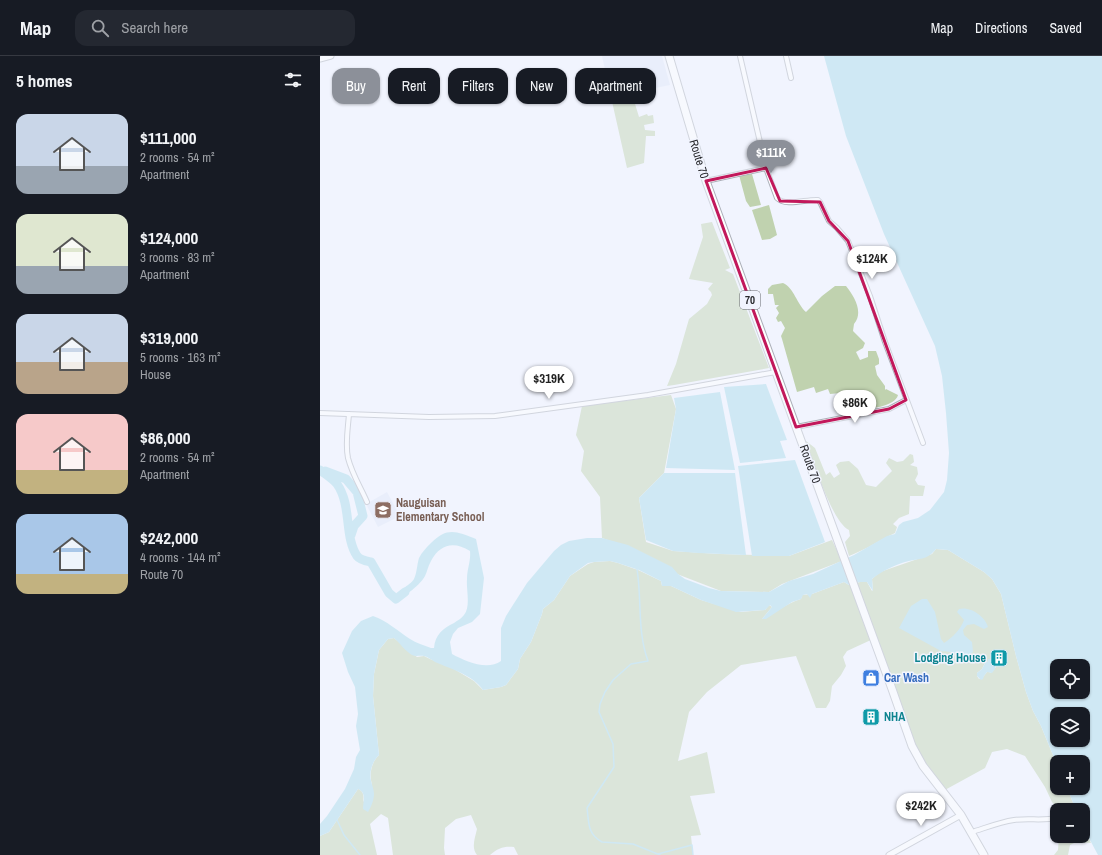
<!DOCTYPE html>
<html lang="en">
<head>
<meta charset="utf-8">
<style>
  body { margin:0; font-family:"Archivo Narrow",sans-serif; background:#242831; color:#f1f3f6; height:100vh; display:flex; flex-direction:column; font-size:15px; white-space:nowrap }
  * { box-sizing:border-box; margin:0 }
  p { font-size:13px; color:#9ea1a6 }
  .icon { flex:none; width:22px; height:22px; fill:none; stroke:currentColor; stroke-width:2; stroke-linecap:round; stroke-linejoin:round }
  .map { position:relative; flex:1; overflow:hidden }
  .details { display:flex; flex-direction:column; background:#171b24; width:320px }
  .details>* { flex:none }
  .banner { position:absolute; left:12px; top:12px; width:380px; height:36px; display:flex; gap:8px }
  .fabs { position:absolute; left:730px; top:603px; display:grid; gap:8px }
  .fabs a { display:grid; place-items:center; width:40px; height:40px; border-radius:8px; background:#171b24; box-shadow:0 1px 3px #0004; font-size:20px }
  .price { position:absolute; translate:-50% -34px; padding:0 9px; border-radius:14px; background:#fff; color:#222; font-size:13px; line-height:26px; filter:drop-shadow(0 1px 2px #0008) }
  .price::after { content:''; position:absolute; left:50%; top:24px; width:12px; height:9px; margin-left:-6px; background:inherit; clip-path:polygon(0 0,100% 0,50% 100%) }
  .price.selected { background:#8c9099; color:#fff }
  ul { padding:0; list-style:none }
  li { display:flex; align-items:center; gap:12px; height:100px; padding:0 16px }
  li span { display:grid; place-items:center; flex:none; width:112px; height:80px; border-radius:12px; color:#555 }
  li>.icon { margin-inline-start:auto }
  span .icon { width:48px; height:48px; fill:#fffc; stroke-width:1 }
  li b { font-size:17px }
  h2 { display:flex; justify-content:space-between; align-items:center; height:48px; padding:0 16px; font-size:17px }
  .chip { padding:0 14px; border-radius:12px; background:#171b24; box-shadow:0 1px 3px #0004; font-size:14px; line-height:36px }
  .chip.selected { background:#8c9099; color:#fff }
  header { display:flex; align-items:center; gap:24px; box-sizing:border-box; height:56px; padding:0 20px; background:#171b24; border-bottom:1px solid #363941 }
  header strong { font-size:19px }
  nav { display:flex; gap:22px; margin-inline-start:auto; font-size:14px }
  .search { width:280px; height:36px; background:#242831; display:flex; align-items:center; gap:10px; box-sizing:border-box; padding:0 14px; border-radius:12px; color:#9ea1a6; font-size:15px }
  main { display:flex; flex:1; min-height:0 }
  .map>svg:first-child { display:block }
  .built { fill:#e1e7f8 }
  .green { fill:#c0d2af; fill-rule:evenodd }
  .water { fill:#a7dae9; fill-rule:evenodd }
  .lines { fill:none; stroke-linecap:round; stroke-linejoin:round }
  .stream { stroke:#a7dae9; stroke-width:1.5 }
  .river { stroke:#a7dae9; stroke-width:9 }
  .minor-casing { stroke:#acb0b9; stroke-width:6 }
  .tertiary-casing { stroke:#acb0b9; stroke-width:7 }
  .trunk-casing { stroke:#acb0b9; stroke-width:9 }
  .minor { stroke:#fff; stroke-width:4 }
  .tertiary { stroke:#fff; stroke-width:5 }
  .trunk { stroke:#fff; stroke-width:7 }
  .marked { fill:none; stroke:#c2185b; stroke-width:3; stroke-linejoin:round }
  .labels { text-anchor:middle; stroke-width:3; stroke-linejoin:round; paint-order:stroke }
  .shield { fill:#f1f4fe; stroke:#65676c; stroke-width:1 }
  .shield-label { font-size:11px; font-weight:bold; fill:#292a2e }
  .street-label { font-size:12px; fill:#292a2e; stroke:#f1f4fe }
  .education-label { font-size:12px; font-weight:bold; fill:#785e54; stroke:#f1f4fe; text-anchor:start }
  .culture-label { font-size:12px; font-weight:bold; fill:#0d838f; stroke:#f1f4fe; text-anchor:end }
  .shop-label { font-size:12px; font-weight:bold; fill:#366cbe; stroke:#f1f4fe; text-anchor:start }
</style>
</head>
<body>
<header>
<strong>Map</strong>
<div class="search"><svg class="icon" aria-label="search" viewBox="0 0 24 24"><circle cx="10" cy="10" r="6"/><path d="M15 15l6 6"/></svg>Search here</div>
<nav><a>Map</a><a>Directions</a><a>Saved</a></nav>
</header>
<main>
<section class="details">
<h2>5 homes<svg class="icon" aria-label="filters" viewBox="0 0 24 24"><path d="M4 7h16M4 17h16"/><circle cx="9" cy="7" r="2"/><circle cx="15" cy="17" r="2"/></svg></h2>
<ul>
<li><span style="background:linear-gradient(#c9d6e8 65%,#9aa5b1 0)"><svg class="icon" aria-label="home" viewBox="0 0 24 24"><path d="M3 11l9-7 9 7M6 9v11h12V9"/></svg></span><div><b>$111,000</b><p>2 rooms · 54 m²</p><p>Apartment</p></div></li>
<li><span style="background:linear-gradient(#dfe7d0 65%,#9aa5b1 0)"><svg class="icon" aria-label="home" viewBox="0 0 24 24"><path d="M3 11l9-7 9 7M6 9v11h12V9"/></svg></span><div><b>$124,000</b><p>3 rooms · 83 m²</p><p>Apartment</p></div></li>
<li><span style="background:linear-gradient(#c9d6e8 60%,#b9a48a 0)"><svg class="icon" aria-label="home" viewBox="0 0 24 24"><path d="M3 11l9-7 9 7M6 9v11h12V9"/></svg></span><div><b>$319,000</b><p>5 rooms · 163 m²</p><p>House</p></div></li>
<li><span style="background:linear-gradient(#f6c9c9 70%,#c2b280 0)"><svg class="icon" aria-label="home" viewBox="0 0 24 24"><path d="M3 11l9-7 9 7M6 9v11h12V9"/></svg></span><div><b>$86,000</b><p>2 rooms · 54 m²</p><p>Apartment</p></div></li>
<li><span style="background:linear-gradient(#a9c7e8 75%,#c2b280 0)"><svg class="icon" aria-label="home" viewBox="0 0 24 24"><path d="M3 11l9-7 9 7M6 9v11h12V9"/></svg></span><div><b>$242,000</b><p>4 rooms · 144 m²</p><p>Route 70</p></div></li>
</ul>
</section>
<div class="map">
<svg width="782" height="799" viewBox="0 0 782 799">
  <rect width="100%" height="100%" fill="#f1f4fe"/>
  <!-- built -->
  <path class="built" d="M282 0H342L350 29 291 41Z
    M67 436 80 460 58 471 46 448Z"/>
  <!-- green -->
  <path class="green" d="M312 38 319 61 327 58 328 60 333 59 334 67 324 69 325 74 335 75V80H326L324 107 307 112 291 41Z
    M432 118 441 149 430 151 426 145 419 119Z
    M449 149 457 179 450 183 442 184 432 154Z
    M392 166 410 212 405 214 413 218 449 312 354 329 347 330 356 308 369 263 387 248 392 239 391 236 388 233 393 227 369 223 383 181 381 168Z
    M463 227C474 232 477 248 486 256L502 240 515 230H526C534 240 544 256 534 268L533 275 545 287 543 292 536 296 540 304 548 301V295H556L559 303V308L555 310 557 319 565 330V334L566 333 578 339C575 351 548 353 537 354L531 336 510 338 508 333 496 337 494 331 477 336 462 283 461 280 465 272 461 265 458 266 456 262 459 257 456 252 459 249H455L453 238H448V233L452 229Z
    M351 339 356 353 344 417 319 442 326 486 353 495 399 498 469 500 512 484 522 505 462 528 449 536 401 535 357 518 316 494 282 482 280 441 261 415 264 395 256 379 262 350Z
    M486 385 495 392 506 419 510 416 514 422 520 418 516 409 520 406 529 405 538 413 546 429 556 431 572 415 566 407 569 402 577 406 583 405 590 398 593 399 594 406 590 409 597 411 598 418 595 424 598 429 605 430 603 440H590L589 458 579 462 573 468 577 471 575 477C560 484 545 494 529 500L525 486 530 480 529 474C516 468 502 430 497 416 492 410 489 394 486 385Z
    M616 493 628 494 664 516 672 523 681 538 696 600 706 636 713 655 721 670 737 709V732H747L756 754H739L732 746 725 731 705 700 687 693 672 696 665 712 623 735 603 710 553 583 527 595 523 601 526 610 521 619 512 630 510 645 506 652H496L476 600 421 609 387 636 369 656 358 705 387 696 395 737 370 740 381 779 371 780 373 799H198L194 791C184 790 178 792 170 799H157C151 792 155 782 157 773L151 759 136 763 125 772 124 792 125 799H73L68 762 61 758 50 768 57 799H0V780L9 776 38 733C44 735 44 741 43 746L52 729C49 718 51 707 59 699L53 640 54 618 59 594 68 583 74 582 97 601 104 600 110 603 134 613 154 625 163 634 181 631 186 629 198 613 200 603 211 586 222 558 223 553 234 544 250 520 268 508 274 506 290 505 298 507 318 514 341 525 342 530H351L381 544 421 556 445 554 449 549 452 551 442 563C455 557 467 547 481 543L482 539 492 538 524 526 529 529 540 526H547L552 535 553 534 552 523 560 516 612 498ZM671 603 676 611 670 617 669 615 667 616 663 621 659 623 657 620V617L662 613 666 605 668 606Z
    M763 771 771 787 756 786 750 789 748 799H734L738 794 739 780H763Z"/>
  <!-- water -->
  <path class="water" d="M504 0H782V799H778L763 771V754H756L747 732H763V706H737V709L721 670 713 655 706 636 696 600 681 538 672 523 664 516 628 494 616 493C607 504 602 502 589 505 576 508 562 515 552 523L553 535 547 526H540L529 529 524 526 492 538 490 542 487 538 483 539 481 543 472 546 446 563H442L452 551 450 549 445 554 416 556 381 544 351 530H342L341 525 319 514 298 507 290 505 274 506 268 507 250 520 234 544 223 553 222 558 211 586 200 603 198 613 186 629 181 631 163 634C153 619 131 613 115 606 112 604 108 601 104 600 100 599 96 601 92 599 85 595 80 587 74 582L68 583 59 594 54 618 53 640 59 699C52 706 49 716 51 725 52 729 54 734 54 738 54 744 51 751 48 756L43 753C43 745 47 737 38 733L9 776 0 780V768L7 760 25 733 34 713 36 701 40 694 36 670 38 658 35 631 28 616 22 597 32 575 41 565 53 560C67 565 78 575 90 583 96 587 104 589 111 592H114C115 579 123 572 134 567 138 564 141 563 144 559 151 550 146 534 147 523 147 513 151 505 150 495 134 485 120 488 111 505 108 510 107 516 105 520 101 528 84 542 76 543 76 534 90 530 94 523 97 517 97 508 99 502 102 496 106 492 111 487 127 471 136 475 156 483L164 522 160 558 152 566 138 572 133 578 130 586 132 598C145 605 167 615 181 605V572L186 560 207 527 234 495 241 489 249 485 267 482H282L308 489 352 511 358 518 365 523 389 532 401 535 449 536 469 525 493 518 534 499 567 480 575 478 579 469 583 466 598 462 610 454 624 436 627 424 629 397 626 357 622 320 615 290 564 178 526 80ZM737 610H763V636H737ZM737 658H763V684H737Z
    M446 328 467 384 460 385 466 402 420 407 404 331Z
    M400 336 415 414 346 412 356 353 354 342Z
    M475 404 505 486 469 500H432L418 410Z
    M344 417H415L426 499 378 497 353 495 326 484 319 442Z
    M602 543H607L615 556 621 583 624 587C632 582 641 573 644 564L637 556 639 553C650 550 665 560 668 571L664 573 654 568 647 569 643 574 644 579 652 586 653 596 641 605 638 604 636 598C631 595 626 596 621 595L579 572 591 550Z
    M668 603H671L675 609V613L672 617 667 616 664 620 663 623 661 624 657 620V617L662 613 666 605 668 606Z"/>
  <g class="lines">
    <!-- stream -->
    <path class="stream" d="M317 513C322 544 317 575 328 605L311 608 293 624 285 636 280 648 279 656 293 688 294 711 267 752C269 766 267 778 282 786L313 788 340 799
      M17 764 24 779 40 799
      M338 798 372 789 373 799"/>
    <!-- river -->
    <path class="river" d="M0 414C5 418 13 423 17 428 32 449 24 481 37 500 40 504 46 505 51 506L69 537 76 543 85 536
      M5 415 26 423 37 436 43 460 34 470 31 479"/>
    <defs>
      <path id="minor" d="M466 0 471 22
        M446 112 457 142C466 151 486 143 498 144L500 146 509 165 517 172 528 185 550 240 565 286 603 387
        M386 125 446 112 420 0
        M0 357 109 361 175 360 328 339 456 316
        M29 358C28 372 25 388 28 402 32 418 41 432 47 446
        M476 371 569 353 586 344
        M652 776C665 772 680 766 694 764 708 762 723 765 737 762"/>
      <path id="tertiary" d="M0 3 11 0
        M569 799 641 759"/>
      <path id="trunk" d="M349 0 386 125 572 633 592 690 603 710 641 759 664 799"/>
    </defs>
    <!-- minor casing -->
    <use href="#minor" class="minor-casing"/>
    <!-- tertiary casing -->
    <use href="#tertiary" class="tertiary-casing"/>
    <!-- trunk casing -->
    <use href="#trunk" class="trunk-casing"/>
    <!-- minor -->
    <use href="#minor" class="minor"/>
    <!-- tertiary -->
    <use href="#tertiary" class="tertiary"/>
    <!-- trunk -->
    <use href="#trunk" class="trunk"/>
  </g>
  <!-- marked area -->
  <path d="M0 0H782V799H0ZM446 112 460 145 500 146 509 165 528 185 586 344 569 353 476 371 386 125Z" fill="#f1f4fe" fill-opacity=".55" fill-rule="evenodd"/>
  <path class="marked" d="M446 112 460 145 500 146 509 165 528 185 586 344 569 353 476 371 386 125Z"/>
  <!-- icons -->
  <defs>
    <symbol id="school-square" viewBox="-11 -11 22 22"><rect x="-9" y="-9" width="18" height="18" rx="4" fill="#8d6e63" stroke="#f1f4fe"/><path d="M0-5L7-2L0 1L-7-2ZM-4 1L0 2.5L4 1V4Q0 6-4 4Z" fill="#fff"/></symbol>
    <symbol id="building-square" viewBox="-11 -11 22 22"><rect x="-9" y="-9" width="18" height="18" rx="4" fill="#0f9aa8" stroke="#f1f4fe"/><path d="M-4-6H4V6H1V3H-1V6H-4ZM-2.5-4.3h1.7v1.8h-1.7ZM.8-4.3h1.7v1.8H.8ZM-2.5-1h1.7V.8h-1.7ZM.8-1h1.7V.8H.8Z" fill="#fff"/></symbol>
    <symbol id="shop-square" viewBox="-11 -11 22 22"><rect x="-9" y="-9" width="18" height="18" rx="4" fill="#3f7fe0" stroke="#f1f4fe"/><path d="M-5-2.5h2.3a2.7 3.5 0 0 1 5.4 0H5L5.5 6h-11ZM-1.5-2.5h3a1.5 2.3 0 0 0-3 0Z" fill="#fff"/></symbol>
  </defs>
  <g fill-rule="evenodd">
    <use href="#school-square" x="53" y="444" width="20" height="20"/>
    <use href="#building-square" x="669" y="592" width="20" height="20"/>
    <use href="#shop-square" x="541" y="612" width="20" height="20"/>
    <use href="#building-square" x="541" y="651" width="20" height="20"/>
  </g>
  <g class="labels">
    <!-- shield labels -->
    <rect class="shield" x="420" y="235" width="20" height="18" rx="3"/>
    <g class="shield-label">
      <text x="430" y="248">70</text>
    </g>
    <!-- street labels -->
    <g class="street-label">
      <text transform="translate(379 103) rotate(73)" y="4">Route 70</text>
      <text transform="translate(490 408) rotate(70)" y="4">Route 70</text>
    </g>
    <!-- education labels -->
    <g class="education-label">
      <text x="76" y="451">Nauguisan<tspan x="76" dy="14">Elementary School</tspan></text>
    </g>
    <!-- culture labels -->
    <g class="culture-label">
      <text x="666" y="606">Lodging House</text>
      <text x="564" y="665" text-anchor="start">NHA</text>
    </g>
    <!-- shop labels -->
    <g class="shop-label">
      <text x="564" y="626">Car Wash</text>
    </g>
  </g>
</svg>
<div class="fabs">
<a><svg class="icon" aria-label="locate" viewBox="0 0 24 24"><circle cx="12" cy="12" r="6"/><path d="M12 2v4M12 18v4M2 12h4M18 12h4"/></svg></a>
<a><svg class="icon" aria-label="layers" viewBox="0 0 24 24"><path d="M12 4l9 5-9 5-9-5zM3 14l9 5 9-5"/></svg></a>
<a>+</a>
<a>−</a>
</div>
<b class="price selected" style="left:451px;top:118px">$111K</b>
<b class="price" style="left:552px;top:224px">$124K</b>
<b class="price" style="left:229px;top:344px">$319K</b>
<b class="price" style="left:535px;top:368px">$86K</b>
<b class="price" style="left:601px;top:771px">$242K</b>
<div class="banner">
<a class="chip selected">Buy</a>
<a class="chip">Rent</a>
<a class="chip">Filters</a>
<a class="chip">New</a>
<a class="chip">Apartment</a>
</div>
</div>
</main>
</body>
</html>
